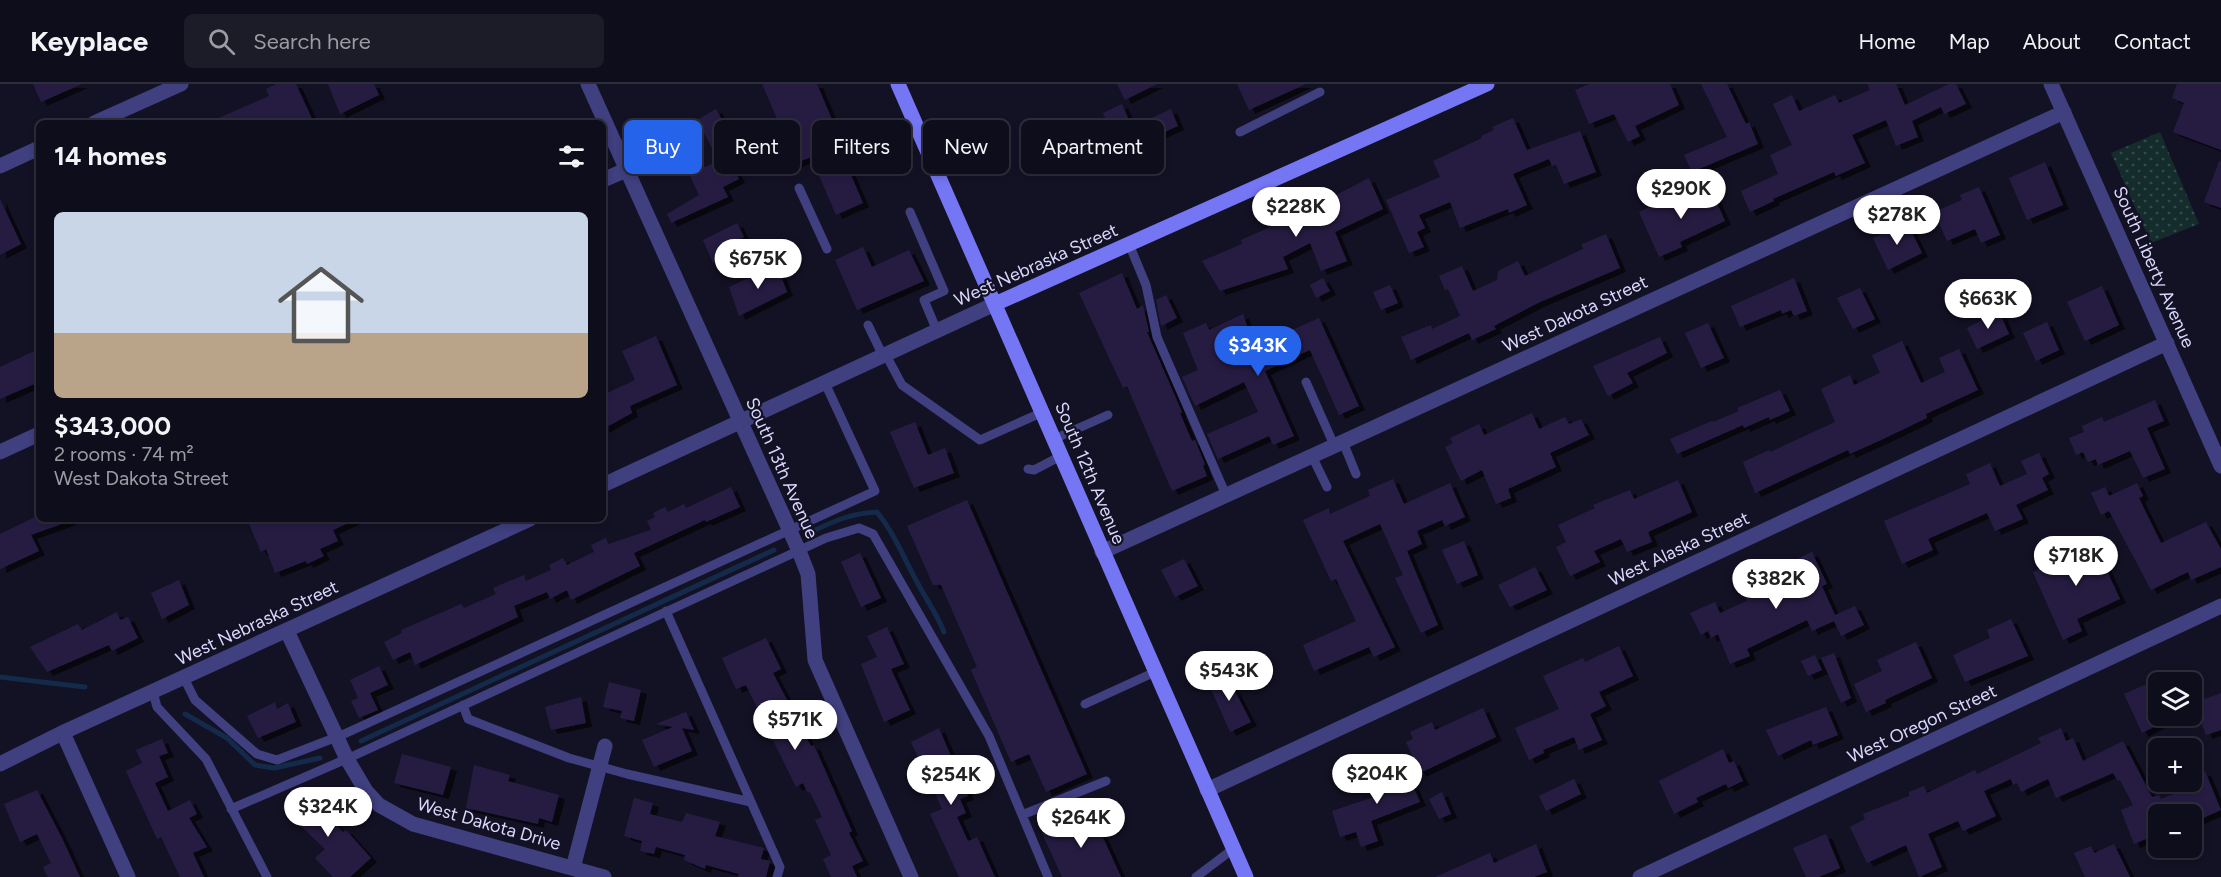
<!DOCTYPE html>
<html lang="en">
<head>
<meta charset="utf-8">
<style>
  body { margin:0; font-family:Figtree,sans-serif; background:#1c1b28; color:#f1f3f6; height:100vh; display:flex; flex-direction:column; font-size:22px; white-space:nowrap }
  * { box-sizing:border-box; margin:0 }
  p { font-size:20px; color:#9b9ca3 }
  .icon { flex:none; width:33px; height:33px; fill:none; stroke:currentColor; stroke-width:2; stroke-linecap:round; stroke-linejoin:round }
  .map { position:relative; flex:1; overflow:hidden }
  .drawer { position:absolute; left:36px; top:36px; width:570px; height:402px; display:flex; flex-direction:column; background:#0e0d1b; border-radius:9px; box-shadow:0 3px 9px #0003,0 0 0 2px #2e2d3a }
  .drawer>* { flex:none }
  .guide { position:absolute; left:624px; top:36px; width:570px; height:54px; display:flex; gap:12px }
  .fabs { position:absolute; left:2148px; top:588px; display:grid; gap:12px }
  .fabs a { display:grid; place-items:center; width:54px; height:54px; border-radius:9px; background:#0e0d1b; box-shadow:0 3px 9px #0003,0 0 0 2px #2e2d3a; font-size:30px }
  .price { position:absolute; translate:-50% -51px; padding:0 14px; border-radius:21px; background:#fff; color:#222; font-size:20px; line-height:39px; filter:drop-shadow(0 2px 3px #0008) }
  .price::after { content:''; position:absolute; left:50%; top:36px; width:18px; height:14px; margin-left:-9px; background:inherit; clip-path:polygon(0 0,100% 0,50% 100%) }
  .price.active { background:#2563eb; color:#fff }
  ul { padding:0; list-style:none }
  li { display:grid; align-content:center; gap:12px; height:318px; padding:0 18px }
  li span { display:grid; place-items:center; height:186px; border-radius:9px; color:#555 }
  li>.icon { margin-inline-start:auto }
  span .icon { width:108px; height:108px; fill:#fffc; stroke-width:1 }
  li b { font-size:26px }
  h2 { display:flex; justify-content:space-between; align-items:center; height:72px; padding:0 18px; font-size:26px }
  .pill { padding:0 21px; border-radius:9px; background:#0e0d1b; box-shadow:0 3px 9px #0003,0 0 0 2px #2e2d3a; font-size:21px; line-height:54px }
  .pill.active { background:#2563eb; color:#fff }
  header { display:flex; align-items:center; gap:36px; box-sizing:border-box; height:84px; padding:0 30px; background:#0e0d1b; border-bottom:2px solid #2e2d3a }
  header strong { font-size:28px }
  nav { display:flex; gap:33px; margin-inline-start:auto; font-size:21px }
  .search { width:420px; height:54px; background:#1c1b28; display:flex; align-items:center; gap:15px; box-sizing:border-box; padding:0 21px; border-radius:9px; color:#9b9ca3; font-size:22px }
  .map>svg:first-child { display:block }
  .park { fill:url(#park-dots) }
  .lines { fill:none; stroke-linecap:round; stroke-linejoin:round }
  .stream { stroke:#142a4a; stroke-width:5 }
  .building { fill:#251e43; filter:url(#shadow) }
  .lane { stroke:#403f7f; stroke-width:9 }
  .street { stroke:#403f7f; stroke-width:15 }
  .secondary { stroke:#7576f4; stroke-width:15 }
  .labels { text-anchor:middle; stroke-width:4.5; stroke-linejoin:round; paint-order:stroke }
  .street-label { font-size:18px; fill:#dad7fc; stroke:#131124 }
</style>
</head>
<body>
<header>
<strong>Keyplace</strong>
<div class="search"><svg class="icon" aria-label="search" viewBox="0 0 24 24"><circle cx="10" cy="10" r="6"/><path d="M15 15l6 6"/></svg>Search here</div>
<nav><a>Home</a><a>Map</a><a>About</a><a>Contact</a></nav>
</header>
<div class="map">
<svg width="2221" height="793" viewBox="0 0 2221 793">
  <defs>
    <pattern id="park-dots" width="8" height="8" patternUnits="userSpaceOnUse" patternTransform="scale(1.5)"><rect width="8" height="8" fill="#142d2c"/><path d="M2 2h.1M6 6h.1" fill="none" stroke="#364b4c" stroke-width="1.8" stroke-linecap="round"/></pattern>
    <filter id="shadow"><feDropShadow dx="6" dy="4" stdDeviation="0" flood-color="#0009"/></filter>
  </defs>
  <rect width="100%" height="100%" fill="#131124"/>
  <!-- park -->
  <path class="park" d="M2160 48 2199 140 2151 159 2111 69Z"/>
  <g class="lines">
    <!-- stream -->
    <path class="stream" d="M811 448C834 437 852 429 877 428 895 450 903 473 917 498 926 515 937 530 944 548
      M0 593 85 603
      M185 630 227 654 255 681 274 684 320 674
      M361 657 774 466"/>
  </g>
  <!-- building -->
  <path class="building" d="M33 0H82L41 18Z
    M276 0H296L314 39H207L269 12 266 5Z
    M328 0H374L379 11 340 30Z
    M762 0H817L844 64 840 65 863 119 836 131 811 73 787 83 776 56 785 53Z
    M1117 0H1157L1125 16Z
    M1237 0H1306L1249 26Z
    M1590 0H1670L1679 21 1635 42 1640 52 1628 58 1614 30 1589 40 1575 6Z
    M1701 0H1727L1746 40 1749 38 1758 60 1692 88 1684 71 1727 53Z
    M1868 0H1896L1905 21 1949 0H1956L1966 20 1944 30 1941 23 1912 37 1918 53 1896 62 1886 36 1852 51 1865 79 1836 92 1834 88 1773 115 1774 117 1750 128 1741 107 1778 90 1770 71 1792 61 1773 20 1792 11 1799 27 1835 11 1839 19 1870 6Z
    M2177 0H2221V66L2173 48 2184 19 2172 14Z
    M1122 20 1132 43 1171 25 1178 42 1143 58 1146 65 1124 76 1103 29Z
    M716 25 732 54 712 64 697 36Z
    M1513 34 1527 66 1580 47 1596 88 1564 100 1556 81 1552 82 1549 75 1513 90 1527 121 1509 129 1508 125 1460 144 1450 118 1419 131 1425 144 1417 148 1424 163 1409 169 1386 116 1440 93 1433 77 1482 54 1481 52 1494 46 1492 43Z
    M728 73 739 95 723 103 728 113 671 139 667 130 699 111 689 90Z
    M2219 77 2221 78V124L2204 118Z
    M2045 78 2063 121 2027 136 2009 94Z
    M1369 94 1383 125 1335 148 1347 177 1321 187 1310 159 1283 173 1288 185 1220 207 1202 177 1242 160 1241 156 1291 134 1289 130 1338 110Z
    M1709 101 1725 137 1680 158 1682 163 1659 173 1639 128 1664 116 1668 125 1693 114 1692 109Z
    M1979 103 2000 151 1981 159 1975 145 1947 157 1934 128 1962 116 1960 111Z
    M0 115 21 160 0 171Z
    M1907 138 1922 169 1888 186 1873 154Z
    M737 139 744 153 732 160 738 167 713 179 703 156Z
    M1606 150 1620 184 1538 219 1494 242 1496 245 1472 256 1469 249 1411 276 1401 253 1431 241 1432 245 1460 232 1448 205 1445 206 1439 192 1462 182 1473 207 1497 196 1498 187 1518 177 1525 192 1583 165 1582 160Z
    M863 163 872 183 909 166 924 197 857 226 835 176Z
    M777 181 787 208 739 232 729 203Z
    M1122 189 1137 225 1143 221 1149 248H1147L1182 328 1180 329 1192 357 1195 356 1205 380 1203 382 1207 392 1172 407 1127 302 1123 304 1079 209Z
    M1323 194 1330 207 1316 214 1310 201Z
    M1794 194 1807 227 1794 232 1791 226 1782 230 1781 226 1740 243 1731 222Z
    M1390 201 1398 219 1381 226 1373 208Z
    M2102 202 2119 241 2085 257 2067 218Z
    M1860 204 1875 235 1853 245 1837 214Z
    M1166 211 1177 234 1161 242 1156 216Z
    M1999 227 2009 250 1977 265 1967 244Z
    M1243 230 1254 263 1319 234 1359 322 1339 331 1310 266 1265 287 1294 352 1273 361 1269 352 1218 375 1207 350 1258 328 1244 298 1195 322 1182 293 1198 286 1183 249 1206 239 1209 246Z
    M2047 238 2059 266 2036 277 2023 249Z
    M1708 239 1724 274 1701 284 1685 249Z
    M656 252 677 301 630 322 632 329 603 345V311L635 296 622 267Z
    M1660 253 1667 269 1627 289 1633 299 1608 312 1593 282Z
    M1902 257 1921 299 1945 288 1939 274 1959 265 1978 306 1926 330 1927 334 1881 356 1850 370 1848 366 1755 409 1743 378 1769 366 1770 368 1835 338 1821 305 1850 291 1854 301 1880 289 1872 271Z
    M39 265V298L0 315V283Z
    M1780 306 1790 327 1770 336 1769 333 1744 344 1743 341 1677 370 1670 355 1712 337 1713 338 1739 327 1737 324Z
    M2155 316 2164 337 2147 344 2165 385 2143 394 2130 367 2098 381 2096 375 2088 378 2083 368 2076 371 2069 354 2084 348 2082 342 2102 333 2104 338Z
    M1532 329 1539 345 1565 333 1569 340 1581 335 1589 351 1550 369 1556 383 1508 405 1511 414 1496 420 1482 386 1461 397 1445 363 1453 359 1450 354 1479 340 1484 351Z
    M915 338 928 371 945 364 954 389 914 404 890 348Z
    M2039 369 2049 390 2042 394 2048 406 2016 421 2023 435 1995 447 1987 429 1928 455 1933 466 1902 480 1884 437 1970 400 1966 390 1990 379 2000 402 2027 390 2021 377Z
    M1393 395 1404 420 1450 399 1465 433 1445 442 1442 436 1417 447 1422 460 1407 467 1438 541 1421 549 1395 494 1403 491 1380 440 1343 457 1395 563 1374 573 1369 563 1314 587 1303 561 1356 537 1336 495 1331 497 1303 436 1329 424 1330 430 1370 412 1368 406Z
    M1678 396 1692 428 1648 448 1652 458 1627 468 1621 455 1594 467 1600 478 1570 492 1556 463 1566 458 1558 441 1595 424 1593 421 1630 406 1634 415Z
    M2137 399 2143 412 2139 414 2161 459 2206 438 2221 465V483L2191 496 2188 488 2151 506 2109 427 2101 431 2091 409 2105 403 2109 412Z
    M731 403 740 423 706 438 705 436 634 469 640 482 571 516 567 506 550 515 547 508 514 522 518 533 415 581 410 568 393 576 384 558 402 549 401 546 461 520 464 524 496 510 493 504 524 491 526 497 551 486 549 481 563 474 567 481 594 468 591 461 606 454 608 460 651 446 647 437 655 433 653 429 665 423 668 428 684 420 686 424Z
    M967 416 1087 690 1046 708 1029 670 1011 678 971 586 977 583 941 501H933L907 442Z
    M39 431V435H69L70 437 31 451 39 467 0 485V450Z
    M247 435H357L333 446 338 457 320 465 324 472 307 480 306 477 275 489 266 465 261 468Z
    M2093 456 2120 515 2077 535 2082 547 2063 556 2033 488 2069 472 2067 468Z
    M1464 457 1478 491 1457 500 1442 466Z
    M1812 468 1827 500 1822 502 1835 531 1855 522 1864 541 1841 552 1834 537 1812 547 1807 536 1747 565 1750 572 1730 580 1718 550 1711 554 1708 547 1701 551 1690 529 1715 518 1720 529 1747 517 1743 509 1785 489 1782 482Z
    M860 469 881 514 861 523 841 478Z
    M1184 475 1198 502 1175 513 1161 486Z
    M1535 483 1547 506 1510 523 1498 501Z
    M179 496 189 521 162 535 151 509Z
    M117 528 120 536 128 533 138 554 112 567 109 561 47 588 30 563 78 540 82 546Z
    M2011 535 2028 572 1965 598 1953 571 1990 554 1987 546Z
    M887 543 904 580 891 585 910 626 884 638 861 580 877 573 867 552Z
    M766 554 781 585 773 589 811 662 814 661 852 747 849 749 863 777 852 782 857 793H831L823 775 831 771 815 736 822 733 810 708 808 709 803 699 796 703 746 601 736 605 722 574Z
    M1916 558 1932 594 1885 616 1886 619 1866 628 1854 600 1882 587 1877 576Z
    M1619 562 1633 592 1599 608 1606 622 1590 630 1602 656 1579 666 1574 653 1543 666 1544 669 1529 676 1515 644 1559 625 1543 592 1583 574 1585 578Z
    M1834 569 1851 614 1841 619 1821 574Z
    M1815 571 1822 586 1808 592 1801 577Z
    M379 582 388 601 370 609 378 626 359 634 351 617 358 614 350 596Z
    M1225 588 1251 638 1230 648 1207 596Z
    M2158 595V641L2142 649 2124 610Z
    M609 598 641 606 634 637 620 634 622 627 603 623Z
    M2221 609V646L2206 651 2194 619Z
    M581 613 586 639 551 646 545 623Z
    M275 618 277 625 288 619 296 638 258 654 247 632Z
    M1826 623 1838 651 1813 661 1811 656 1778 672 1766 646Z
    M1483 624 1496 653 1420 689 1406 658 1413 655 1410 648 1432 638 1435 646Z
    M686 628 694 646 682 644 692 667 654 683 642 656 673 643 656 640Z
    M939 644 968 712 960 715 966 729 957 733 968 757 977 753 995 793H959L930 730 942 725 911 658Z
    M2061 644 2066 657 2073 654 2083 677 2123 657 2152 713 2159 711 2161 715 2187 705 2184 698H2192V694L2205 687 2221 726 2192 739V730H2158V750L2134 760 2121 726 2133 721 2120 696 2118 697 2113 689 2056 714 2048 695 2021 708 2017 699 2013 701 2011 695 1984 707 1996 732 1963 747 1958 737 1928 750 1942 783 1919 793 1906 761 1867 779 1850 743 1865 735 1863 730 1909 712V708L1924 702 1927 709 1975 686 1977 690 2041 659 2038 654Z
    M162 655 168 669 159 672 168 693 155 699 168 727 190 716 197 730 189 734 207 763 193 769 204 793H180L161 753 157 755 126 687 142 679 136 666Z
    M1723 665 1729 679 1734 677 1743 697 1728 704 1726 700 1696 714 1698 718 1674 730 1659 697Z
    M402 670 451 683 443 711 394 699Z
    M474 681 510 691 508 697 559 711 552 738 539 734 538 740 466 724Z
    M1405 683 1420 718 1371 737 1378 757 1361 763 1356 748 1340 753 1332 727 1374 713 1366 692 1382 686 1384 691Z
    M1574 695 1581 710 1546 727 1539 712Z
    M301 705 343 748 346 746 371 774 350 793H333L315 774 325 765 282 724Z
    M37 706 62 754 80 793H48L43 783 51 779 37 750 20 758 4 720Z
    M1442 708 1451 730 1439 735 1429 715Z
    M634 714 653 719 650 730 682 738 686 729 720 738 715 752 764 764 761 775 770 777 766 793H738L739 790 706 781 705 785 684 776 685 771 656 763 654 770 640 767 642 757 624 752Z
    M1091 727 1121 793H1062L1042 749Z
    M1826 750 1840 784 1819 793H1806L1793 764Z
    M1536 760 1547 788 1534 793H1435L1490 769 1494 779Z
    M2114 760 2130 793H2085L2074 769 2091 762 2094 769Z"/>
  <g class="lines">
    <!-- lane -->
    <path class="lane" d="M1240 48 1320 8
      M799 104 827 165
      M910 128 944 207 924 216 937 247
      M1129 160 1146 201 1157 253 1226 411
      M868 241 883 272
      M886 271 902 301 980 356 1043 328
      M1306 298 1334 361
      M1054 355 1108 331
      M1343 358 1356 390
      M1312 372 1327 403
      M1028 385 1034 386 1061 372
      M666 527 780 783 777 793
      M184 594 195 616 257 670 277 676 342 651 875 407 825 299
      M153 608 157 623 206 675 267 793
      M1085 620 1155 588
      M463 621 468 635 569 674 627 690 751 718
      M231 725 351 673 826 454 859 444 873 450 989 652 1048 793
      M1022 731 1106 697
      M1196 793 1233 765"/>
    <!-- street -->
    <path class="street" d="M588 0 799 467 808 490 815 576 911 793
      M2051 0 2221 382
      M94 39 181 0
      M0 82 39 64
      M603 96 626 86
      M0 368 39 350
      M603 401 997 219
      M1102 468 2064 28
      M287 547 347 675 366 707 379 721 413 740 604 793
      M63 649 128 793
      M0 680 66 647 530 435
      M1207 706 2167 259
      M573 784 605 662
      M1640 793 2221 522"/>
    <!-- secondary -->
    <path class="secondary" d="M898 0C1016 263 1129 529 1246 793
      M997 219 1487 0"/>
  </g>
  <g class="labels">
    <!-- street labels -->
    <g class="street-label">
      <text transform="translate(1036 181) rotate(-24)" y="6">West Nebraska Street</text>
      <text transform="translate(2154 183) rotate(66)" y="6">South Liberty Avenue</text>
      <text transform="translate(1575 230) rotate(-25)" y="6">West Dakota Street</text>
      <text transform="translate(782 384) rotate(66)" y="6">South 13th Avenue</text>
      <text transform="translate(1090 389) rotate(67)" y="6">South 12th Avenue</text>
      <text transform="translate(1679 465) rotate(-25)" y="6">West Alaska Street</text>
      <text transform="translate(257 539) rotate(-25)" y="6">West Nebraska Street</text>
      <text transform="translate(1922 640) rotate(-25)" y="6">West Oregon Street</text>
      <text transform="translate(489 740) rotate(16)" y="6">West Dakota Drive</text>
    </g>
  </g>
</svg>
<div class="fabs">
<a><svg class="icon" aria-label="layers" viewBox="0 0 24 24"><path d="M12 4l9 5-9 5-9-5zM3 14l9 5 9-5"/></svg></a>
<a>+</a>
<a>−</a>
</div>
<b class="price" style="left:1681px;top:136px">$290K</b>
<b class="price" style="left:1296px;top:154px">$228K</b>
<b class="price" style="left:1897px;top:162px">$278K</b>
<b class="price" style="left:758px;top:206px">$675K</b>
<b class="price" style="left:1988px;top:246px">$663K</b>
<b class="price active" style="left:1258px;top:293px">$343K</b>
<b class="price" style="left:2076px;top:503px">$718K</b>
<b class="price" style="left:1776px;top:526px">$382K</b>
<b class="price" style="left:1229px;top:618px">$543K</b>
<b class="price" style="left:795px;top:667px">$571K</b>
<b class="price" style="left:1377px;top:721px">$204K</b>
<b class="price" style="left:951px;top:722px">$254K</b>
<b class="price" style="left:328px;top:754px">$324K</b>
<b class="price" style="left:1081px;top:765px">$264K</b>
<div class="guide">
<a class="pill active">Buy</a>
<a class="pill">Rent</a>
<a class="pill">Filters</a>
<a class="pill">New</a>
<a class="pill">Apartment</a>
</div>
<section class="drawer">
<h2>14 homes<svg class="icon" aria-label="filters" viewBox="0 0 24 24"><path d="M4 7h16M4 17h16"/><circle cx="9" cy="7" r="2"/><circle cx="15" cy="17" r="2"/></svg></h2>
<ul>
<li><span style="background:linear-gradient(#c9d6e8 65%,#b9a48a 0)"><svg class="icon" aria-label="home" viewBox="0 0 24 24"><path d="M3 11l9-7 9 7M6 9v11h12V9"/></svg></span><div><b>$343,000</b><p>2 rooms · 74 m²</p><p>West Dakota Street</p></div></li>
</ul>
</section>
</div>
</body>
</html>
